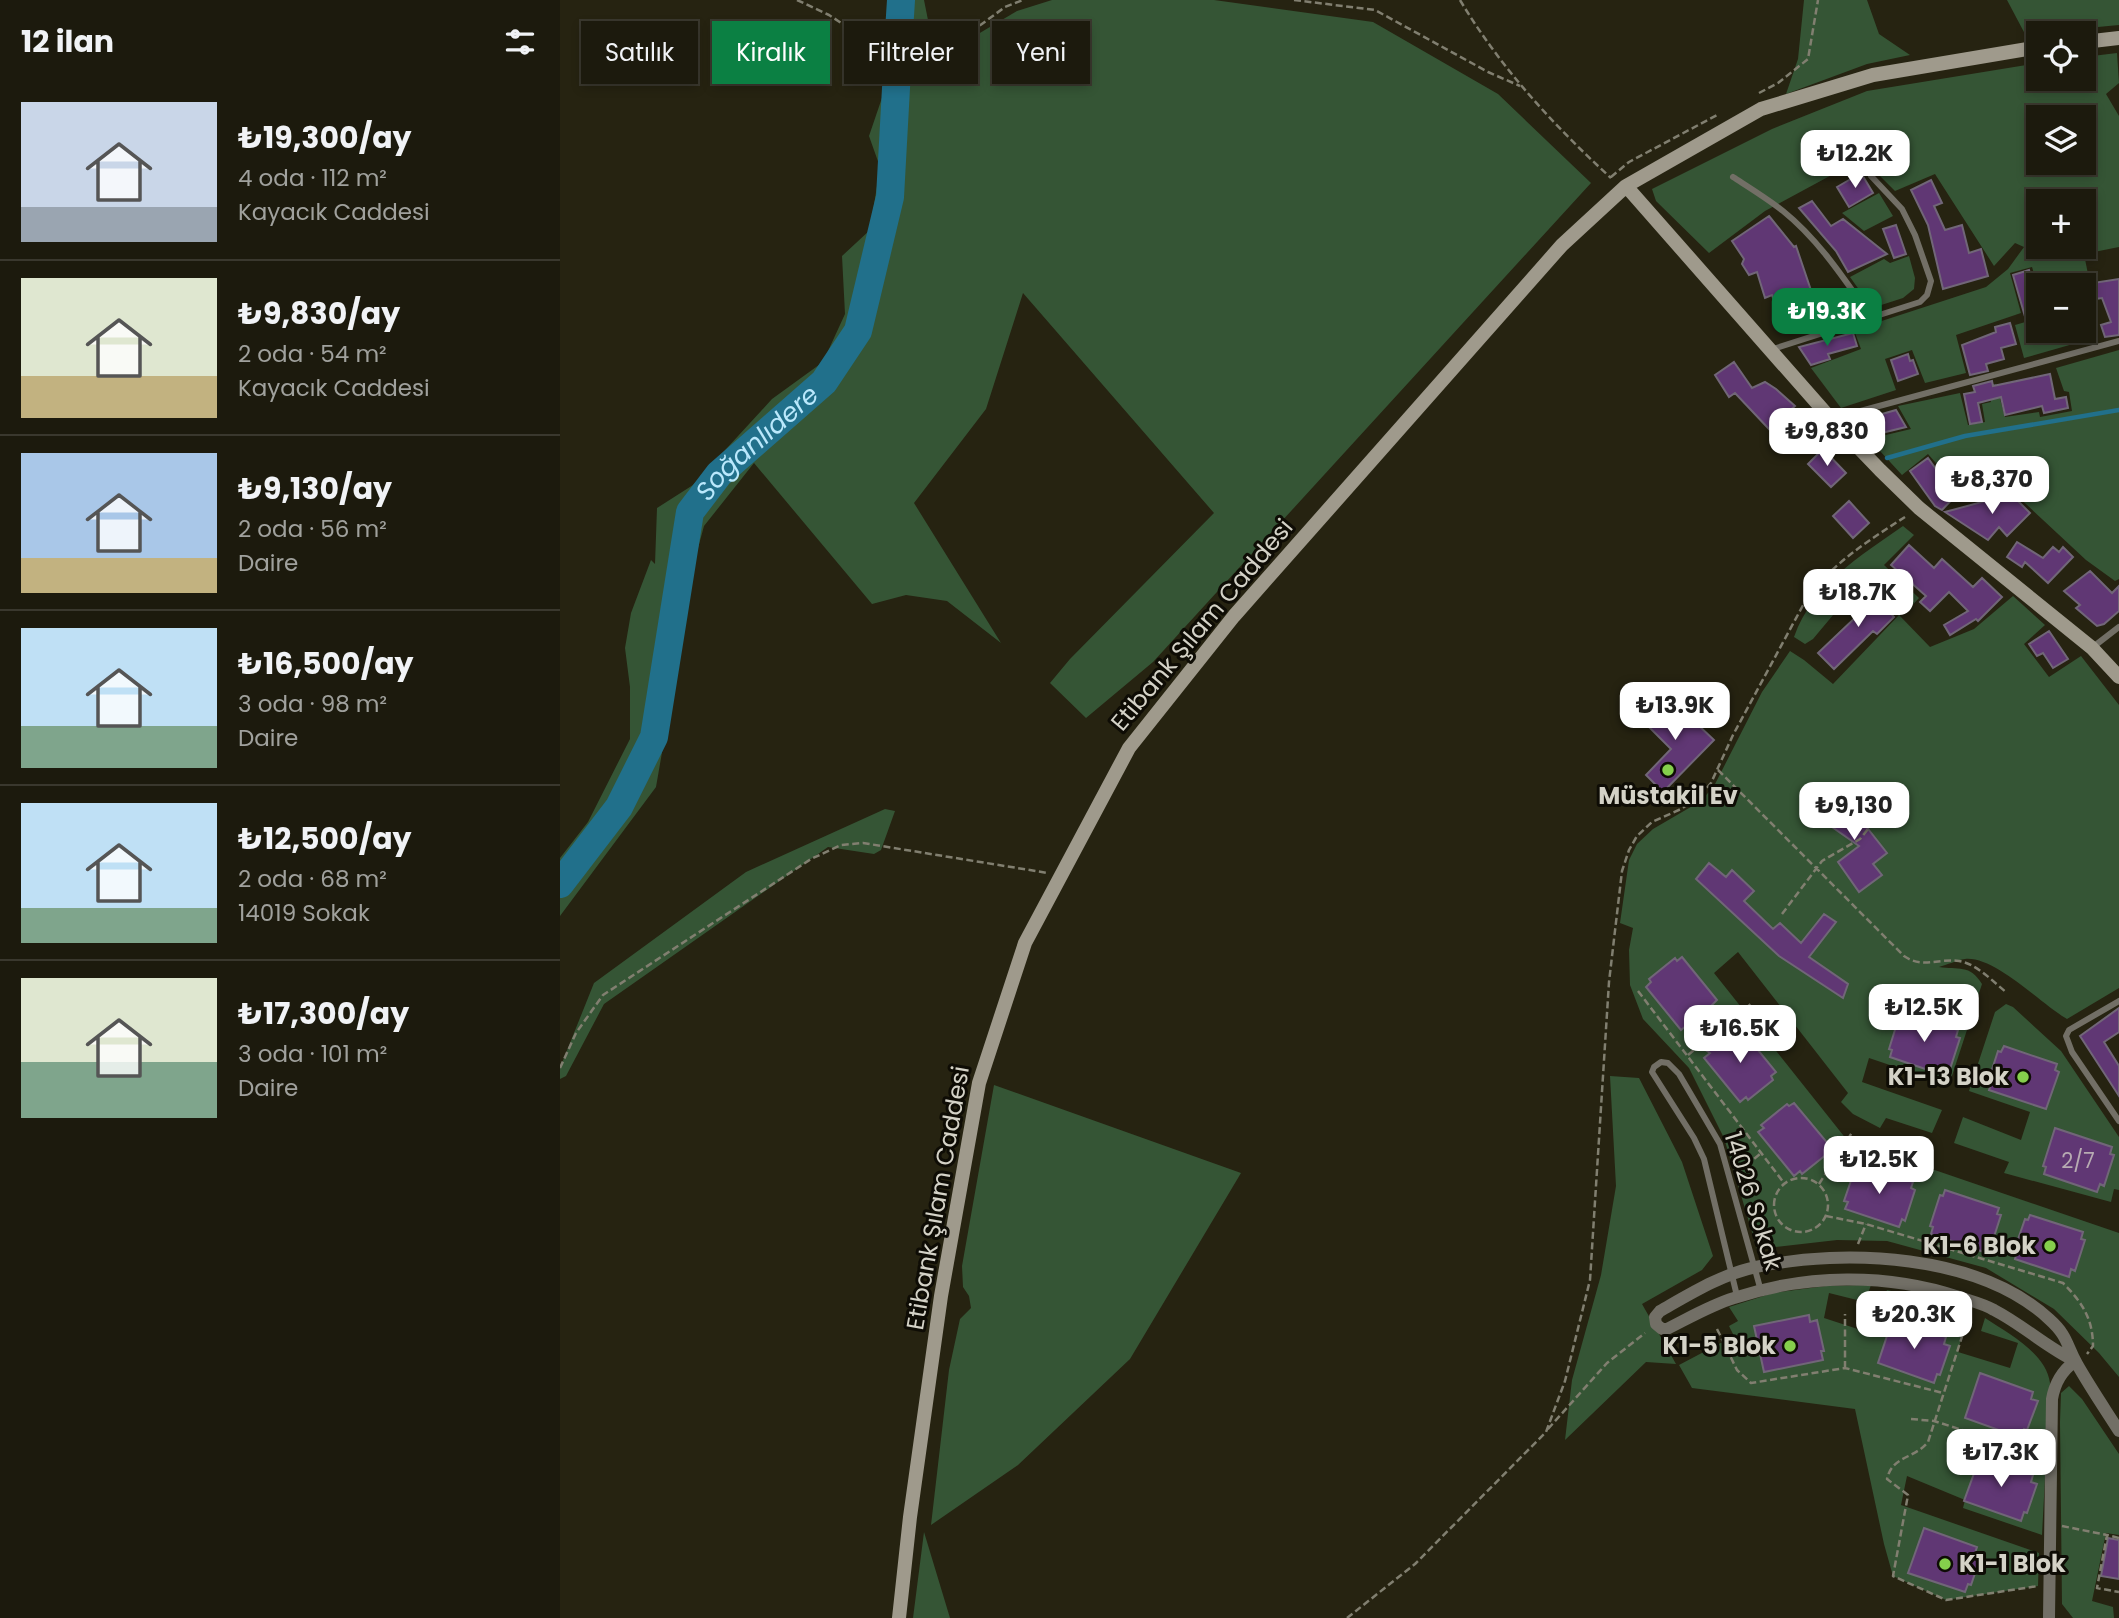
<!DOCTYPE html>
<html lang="tr">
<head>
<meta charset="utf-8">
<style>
  body { margin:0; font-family:Poppins,sans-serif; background:#252316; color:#f1f3f6; height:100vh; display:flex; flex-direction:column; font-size:26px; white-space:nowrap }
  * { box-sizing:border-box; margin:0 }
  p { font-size:23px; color:#a0a19d }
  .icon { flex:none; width:38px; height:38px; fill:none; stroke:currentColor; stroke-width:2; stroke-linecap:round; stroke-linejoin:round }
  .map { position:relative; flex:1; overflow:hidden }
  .panel { display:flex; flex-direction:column; background:#1c1a0d; width:560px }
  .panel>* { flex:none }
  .banner { position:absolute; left:21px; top:21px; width:665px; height:63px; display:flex; gap:14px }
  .fabs { position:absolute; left:1466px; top:21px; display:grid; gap:14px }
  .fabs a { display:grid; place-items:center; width:70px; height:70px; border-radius:0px; background:#1c1a0d; box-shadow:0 4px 10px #0003,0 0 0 2px #3a382e; font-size:35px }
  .price { position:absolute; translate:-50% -60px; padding:0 16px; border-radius:14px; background:#fff; color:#222; font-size:23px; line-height:46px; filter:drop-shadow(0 2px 4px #0008) }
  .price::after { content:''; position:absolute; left:50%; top:42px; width:21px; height:16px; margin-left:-10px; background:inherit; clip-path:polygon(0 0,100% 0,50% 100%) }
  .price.on { background:#0b8043; color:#fff }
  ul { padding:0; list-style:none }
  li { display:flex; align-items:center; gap:21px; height:175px; padding:0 21px }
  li+li { border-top:2px solid #3a382e }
  li span { display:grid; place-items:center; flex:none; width:196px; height:140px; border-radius:0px; color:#555 }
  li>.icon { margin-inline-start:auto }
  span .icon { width:84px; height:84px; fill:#fffc; stroke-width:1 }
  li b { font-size:30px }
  h2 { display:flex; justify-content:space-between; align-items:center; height:84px; padding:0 21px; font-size:30px }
  .chip { padding:0 24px; border-radius:0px; background:#1c1a0d; box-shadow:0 4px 10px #0003,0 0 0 2px #3a382e; font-size:24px; line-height:63px }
  .chip.on { background:#0b8043; color:#fff }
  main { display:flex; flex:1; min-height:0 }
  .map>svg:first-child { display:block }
  .green { fill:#355535; fill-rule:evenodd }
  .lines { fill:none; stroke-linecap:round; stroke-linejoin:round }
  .stream { stroke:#21708b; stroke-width:4.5 }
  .river { stroke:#21708b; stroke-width:28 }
  .building { fill:#603774; stroke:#716678; stroke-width:2 }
  .path { stroke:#817f70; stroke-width:2.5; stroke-dasharray:7 3.5; stroke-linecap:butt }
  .lane { stroke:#726f66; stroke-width:6 }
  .street { stroke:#726f66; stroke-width:12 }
  .secondary { stroke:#9f9a8c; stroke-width:14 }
  .poi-dot { fill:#85cf4c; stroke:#0e0c05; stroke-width:2.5 }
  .labels { text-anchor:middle; stroke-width:6; stroke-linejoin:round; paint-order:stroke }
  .number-label { font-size:21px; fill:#b7abb2 }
  .street-label { font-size:24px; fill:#d4d2c7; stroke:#0e0c05 }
  .poi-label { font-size:24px; font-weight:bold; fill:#d4d2c7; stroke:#0e0c05; text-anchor:end }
  .water-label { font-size:26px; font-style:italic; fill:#bae8fc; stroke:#0e0c05 }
</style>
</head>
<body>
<main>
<section class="panel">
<h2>12 ilan<svg class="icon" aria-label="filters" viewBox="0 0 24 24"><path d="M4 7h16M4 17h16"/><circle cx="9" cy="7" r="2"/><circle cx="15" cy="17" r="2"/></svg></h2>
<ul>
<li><span style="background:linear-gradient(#c9d6e8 75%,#9aa5b1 0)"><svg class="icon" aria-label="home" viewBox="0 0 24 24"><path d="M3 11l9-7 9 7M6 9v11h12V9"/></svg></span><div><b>₺19,300/ay</b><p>4 oda · 112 m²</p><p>Kayacık Caddesi</p></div></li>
<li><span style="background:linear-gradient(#dfe7d0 70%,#c2b280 0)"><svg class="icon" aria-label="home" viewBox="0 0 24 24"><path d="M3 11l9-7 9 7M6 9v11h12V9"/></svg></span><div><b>₺9,830/ay</b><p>2 oda · 54 m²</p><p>Kayacık Caddesi</p></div></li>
<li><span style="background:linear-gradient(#a9c7e8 75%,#c2b280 0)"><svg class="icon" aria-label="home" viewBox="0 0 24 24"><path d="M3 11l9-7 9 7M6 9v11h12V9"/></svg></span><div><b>₺9,130/ay</b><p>2 oda · 56 m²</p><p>Daire</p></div></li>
<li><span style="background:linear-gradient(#bfe0f5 70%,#7fa58c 0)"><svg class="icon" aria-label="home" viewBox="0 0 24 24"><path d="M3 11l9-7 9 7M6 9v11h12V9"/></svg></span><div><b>₺16,500/ay</b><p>3 oda · 98 m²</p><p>Daire</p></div></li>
<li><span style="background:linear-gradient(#bfe0f5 75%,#7fa58c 0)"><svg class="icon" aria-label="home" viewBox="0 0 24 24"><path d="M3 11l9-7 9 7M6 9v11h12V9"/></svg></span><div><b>₺12,500/ay</b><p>2 oda · 68 m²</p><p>14019 Sokak</p></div></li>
<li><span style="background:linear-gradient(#dfe7d0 60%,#7fa58c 0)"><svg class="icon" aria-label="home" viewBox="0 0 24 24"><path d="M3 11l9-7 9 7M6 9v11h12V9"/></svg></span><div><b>₺17,300/ay</b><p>3 oda · 101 m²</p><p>Daire</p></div></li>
</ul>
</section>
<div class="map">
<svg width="1559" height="1618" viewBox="0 0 1559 1618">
  <rect width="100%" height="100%" fill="#262311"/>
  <!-- green -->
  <path class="green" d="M328 0H364L368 20 381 51 348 69Z
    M492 0H654L813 22 938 94 1031 183 593 662 526 718 490 683 510 659 654 513 463 293 426 409 354 503 441 643 387 601 346 595 312 604 194 463 144 526 126 592 129 597 96 787 0 916V858L28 822 70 739V687L65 648 71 613 91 560 95 564 97 508 133 485 212 399 263 362 285 314 282 256 310 230 320 167 309 136 325 89 457 11Z
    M1244 0H1307L1319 34 1350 55 1307 64 1226 94 1238 59Z
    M1447 0H1559V25L1465 34Z
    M1557 53 1559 83 1546 94 1559 116V247L1524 254 1537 319 1531 323 1534 338 1464 358 1455 325 1479 318V331H1524V285H1479V290L1472 267 1450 273 1461 313 1396 335 1406 373 1365 383 1352 350 1325 359 1336 390 1281 408 1251 368 1301 349 1294 330 1426 287 1448 269 1464 247 1455 243 1434 266 1375 174 1335 191 1316 172 1319 165 1303 158 1205 211 1149 253 1096 201 1092 189 1212 129 1307 91 1479 63V79H1524V57ZM1479 117H1524V163H1479ZM1479 201H1524V247H1479Z
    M1319 193 1333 216 1304 231 1282 213Z
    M1349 256 1355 278 1354 289 1343 298 1312 308 1290 277 1324 259 1330 263Z
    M1559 350V579L1555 581 1526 560 1452 491 1443 490 1425 458 1388 477 1368 454 1342 475 1309 439 1351 429 1338 406 1400 393 1408 425 1425 422 1422 404 1431 402 1427 386 1436 384 1445 417 1479 412 1480 417 1512 411 1509 392 1504 391 1496 368Z
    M1343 526 1354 535 1324 565 1359 598 1347 611 1315 583 1307 589 1294 590 1253 639 1245 644 1234 637C1253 584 1299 557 1343 526Z
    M1453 596 1485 625 1464 644 1489 677 1521 656 1559 705V988L1507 1019C1481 1004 1435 956 1405 959 1397 960 1387 965 1379 967 1398 970 1410 964 1422 984L1389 1085 1309 1058 1302 1082 1382 1110 1372 1133 1326 1118 1320 1128 1293 1114 1281 1102 1288 1093 1178 952 1154 973 1287 1140 1559 1233V1377L1539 1353 1494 1309 1426 1268 1327 1241 1277 1240 1197 1249 1164 1138 1129 1068 1083 1019 1070 985 1069 950 1073 928 1060 923 1069 860 1077 844 1093 829 1141 801 1154 786 1202 692 1230 651 1244 660 1273 684 1339 615 1370 647 1414 629Z
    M325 809 335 811 321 850 314 854 268 847 44 1004 6 1076 0 1079V1068L34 983 186 872Z
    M1446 1004 1453 1007 1501 1051 1559 1137V1190L1554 1189 1551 1202 1444 1173 1449 1162 1394 1143 1403 1117 1461 1140 1470 1112 1409 1091 1435 1012Z
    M1050 1076 1079 1078 1122 1162 1153 1256 1142 1270 1082 1304 1116 1364 1086 1362 1005 1440 1012 1380 1041 1275 1056 1186Z
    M434 1085 681 1173 570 1359 458 1465 371 1525 389 1370 400 1319 411 1308 409 1296 403 1287 402 1266Z
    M1311 1285 1305 1302 1269 1293 1264 1318 1310 1333 1327 1290 1389 1304 1407 1314 1398 1352 1450 1368 1458 1343 1421 1331 1425 1318C1449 1334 1486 1353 1490 1383L1482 1535 1403 1508 1405 1500 1347 1476 1341 1505 1479 1553 1478 1586 1386 1600 1333 1576 1324 1544 1295 1409 1132 1388 1119 1365 1174 1336 1169 1326 1178 1321 1169 1307 1213 1293 1266 1286Z
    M1509 1386 1522 1399 1559 1454V1535L1546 1533 1532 1601 1553 1607 1554 1618H1513L1502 1604 1500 1422 1501 1393Z
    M364 1532 390 1618H353Z"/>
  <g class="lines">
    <!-- stream -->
    <path class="stream" d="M1327 458 1405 436 1559 410"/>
    <!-- river -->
    <g class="river">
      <path d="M338 47 341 0"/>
      <path id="s1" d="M0 884 59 807 94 737 130 512 159 474 264 382 298 331 330 197 337 70"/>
    </g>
  </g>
  <!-- building -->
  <path class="building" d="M1301 173 1313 193 1289 207 1277 187Z
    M1371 180 1382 203 1374 206 1385 230 1402 225 1409 253 1421 249 1428 276 1383 289 1368 225 1351 190Z
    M1252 201 1271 226 1283 219 1327 254 1288 272 1276 251 1239 208Z
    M1209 216 1234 247 1236 246 1256 305 1283 297 1287 309 1224 330 1212 295 1205 298 1197 272 1189 275 1182 264 1184 259 1172 241Z
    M1336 225 1346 254 1334 258 1323 229Z
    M1469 270 1479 304V316L1466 320 1453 275Z
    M1559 279V335L1545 337 1541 325 1551 322 1542 298 1535 299 1533 283Z
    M1450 323 1456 344 1441 348 1444 359 1426 364 1428 371 1410 375 1402 345 1436 332 1435 327Z
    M1293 333 1297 346 1268 354 1270 359 1251 365 1239 347Z
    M1348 354 1350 361 1353 360 1358 374 1338 381 1331 360Z
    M1174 362 1192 388 1205 382 1216 389 1235 406 1209 429 1175 393 1169 397 1155 375Z
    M1490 374 1495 399 1506 397 1508 408 1484 413 1482 406 1445 415 1441 397 1418 403 1422 422 1410 424 1404 394 1415 392 1413 386 1432 381 1433 386Z
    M1336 410 1346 427 1305 437 1301 420Z
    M1263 449 1286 473 1271 487 1248 464Z
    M1368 458 1386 483 1391 479 1401 490 1382 510 1375 506 1350 471Z
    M1451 494 1470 513 1447 536 1439 527 1428 540 1385 512Z
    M1289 501 1309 523 1293 538 1273 516Z
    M1457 542 1483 558 1493 547 1499 552 1503 547 1513 557 1488 583 1465 562 1462 567 1447 557Z
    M1349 545 1374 568 1382 559 1413 587 1422 578 1442 597 1418 621 1416 619 1390 635 1384 625 1408 611 1389 592 1370 611 1360 602 1366 596 1331 565Z
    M1530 571 1552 593 1559 586V611L1544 624 1537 626 1516 608 1520 605 1504 591Z
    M1318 590 1328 600 1323 605 1334 617 1317 634 1313 631 1274 669 1258 653 1298 615 1293 610 1310 592 1313 594Z
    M1489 631 1508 659 1493 668 1483 653 1477 656 1469 644Z
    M1105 696 1134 725 1136 723 1154 740 1103 792 1086 775 1111 749 1082 720Z
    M1271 795 1309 820 1305 825 1327 853 1313 864 1322 875 1299 892 1278 862 1299 846 1255 815Z
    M1149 863 1166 877 1172 870 1194 891 1184 901 1213 929 1220 923 1241 943 1264 914 1276 922 1249 957 1288 984 1283 998 1219 956 1136 879Z
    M1122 957 1157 1000 1152 1005 1155 1008 1130 1028 1127 1025 1121 1030 1086 987 1091 982 1089 979 1115 958 1117 961Z
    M1559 1008V1032L1544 1042 1559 1066V1096L1520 1036Z
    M1344 1013 1398 1030 1396 1037 1400 1038 1390 1069 1386 1067 1383 1075 1330 1057 1332 1050 1329 1049 1339 1017 1343 1018Z
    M1180 1028 1216 1072 1211 1076 1213 1080 1188 1100 1186 1097 1180 1102 1144 1058 1150 1053 1147 1051 1173 1030 1176 1032Z
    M1444 1046 1497 1064 1495 1070 1499 1072 1486 1109 1429 1090 1431 1084 1428 1082 1438 1051 1441 1052Z
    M1234 1103 1270 1146 1265 1150 1267 1154 1242 1174 1240 1171 1234 1176 1198 1132 1204 1128 1201 1125 1227 1104 1229 1106Z
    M1495 1128 1552 1147 1550 1154 1554 1155 1544 1186 1540 1184 1537 1192 1484 1174 1486 1167 1483 1166Z
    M1300 1164 1353 1182 1351 1188 1355 1190 1345 1221 1342 1219 1339 1227 1285 1209 1288 1202 1284 1201 1295 1169 1298 1170Z
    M1385 1190 1439 1208 1437 1214 1441 1215 1431 1246 1427 1245 1424 1252 1371 1234 1373 1227 1370 1226 1380 1195 1383 1196Z
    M1470 1215 1523 1232 1521 1239 1525 1240 1515 1271 1511 1269 1509 1277 1455 1259 1457 1252 1454 1251 1465 1219 1468 1220Z
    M1249 1315 1250 1322 1257 1320 1264 1351H1261L1263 1360 1204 1372 1194 1326Z
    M1333 1318 1386 1337 1384 1344 1390 1346 1380 1375 1377 1374 1374 1383 1318 1363Z
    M1420 1373 1473 1392 1471 1399 1478 1401 1467 1430 1464 1429 1461 1438 1405 1418Z
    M1420 1457 1473 1475 1471 1482 1477 1484 1467 1513 1464 1512 1461 1521 1404 1501Z
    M1364 1528 1417 1547 1415 1553 1421 1556 1411 1585 1408 1584 1405 1592 1348 1573Z
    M1548 1538 1559 1540V1579L1541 1576Z"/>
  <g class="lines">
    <!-- path -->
    <path class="path" d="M237 0 269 15 333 57 357 63 392 46 445 7 463 0
      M734 0 815 10 928 72 960 86
      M900 0C940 67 993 125 1051 178
      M1199 93 1218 83 1248 59 1258 0
      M1051 177 1069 162 1159 114
      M1158 770 1344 956C1363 969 1378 958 1399 961 1417 964 1432 981 1446 992
      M1222 914 1262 861 1300 839 1323 810
      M1078 991 1224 1183
      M1128 1055 1192 1003
      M0 1068 16 1033 43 995 251 859 281 845 303 843 488 873
      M1178 1172 1200 1154
      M1214 1205a27 27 0 1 1 54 0a27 27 0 1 1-54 0Z
      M1259 1184 1293 1131
      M1266 1216 1306 1224 1503 1283C1522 1302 1533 1319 1533 1346L1527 1354
      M1298 1244 1306 1224
      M1409 1315 1368 1442C1354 1459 1332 1456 1327 1479L1348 1495 1333 1576 1386 1600 1478 1586
      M1157 1329 1177 1370 1191 1383 1285 1368 1383 1393
      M1285 1368V1314
      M1351 1419 1374 1421 1478 1454
      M988 1429 1047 1363 1085 1333
      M1502 1526 1547 1535
      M1559 1538 1547 1535 1537 1588 1559 1592
      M787 1618 855 1564 986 1432 1005 1381 1030 1280 1049 982 1062 871 1069 850 1077 836 1092 822 1121 809 1140 796 1151 783 1173 735 1248 596C1275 562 1309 540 1345 517"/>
    <!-- lane -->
    <path class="lane" d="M1173 177C1190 188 1208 199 1223 211 1259 240 1285 280 1311 317
      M1210 350 1360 302 1367 295 1371 281 1355 235 1342 209 1311 176
      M1271 419 1559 341
      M1533 647 1559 627
      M1559 1001 1509 1030 1506 1036 1512 1052 1559 1121
      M1177 1296 1144 1159 1134 1138 1092 1072 1094 1067 1101 1062 1108 1063 1119 1074 1160 1144 1201 1291"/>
    <!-- street -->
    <path class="street" d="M1515 1361C1486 1347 1463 1325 1434 1310 1424 1304 1411 1301 1399 1297 1327 1273 1247 1274 1174 1298 1151 1305 1129 1318 1107 1329H1102L1096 1324 1095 1317 1100 1311C1130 1294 1162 1274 1196 1267 1285 1248 1419 1254 1489 1319 1508 1336 1506 1344 1517 1364 1530 1387 1545 1409 1559 1431
      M1489 1618 1492 1399C1495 1382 1502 1371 1515 1361"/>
    <!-- secondary -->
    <path class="secondary" d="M1524 42 1559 38
      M1066 186 1271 419 1320 470 1359 508 1532 648 1559 677
      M339 1618 350 1517 381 1296 419 1083 465 943 569 748 674 616 1002 245 1066 186 1201 109 1313 75 1479 47"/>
  </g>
  <!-- markers -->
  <g class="poi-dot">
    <circle cx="1108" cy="770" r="7"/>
    <circle cx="1463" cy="1077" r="7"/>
    <circle cx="1490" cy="1246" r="7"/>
    <circle cx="1230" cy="1346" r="7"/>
    <circle cx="1385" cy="1564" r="7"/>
  </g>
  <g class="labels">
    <!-- number labels -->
    <g class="number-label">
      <text x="1518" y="1168">2/7</text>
    </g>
    <!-- street labels -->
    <g class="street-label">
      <text transform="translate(642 625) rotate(-50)" y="8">Etibank Şılam Caddesi</text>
      <text transform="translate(378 1198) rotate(-80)" y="8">Etibank Şılam Caddesi</text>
      <text transform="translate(1193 1201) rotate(73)" y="8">14026 Sokak</text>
    </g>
    <!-- poi labels -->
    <g class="poi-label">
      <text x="1108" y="804" text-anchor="middle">Müstakil Ev</text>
      <text x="1449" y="1085">K1-13 Blok</text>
      <text x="1476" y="1254">K1-6 Blok</text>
      <text x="1216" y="1354">K1-5 Blok</text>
      <text x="1399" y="1572" text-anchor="start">K1-1 Blok</text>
    </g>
    <!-- water labels -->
    <g class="water-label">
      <text dy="9" stroke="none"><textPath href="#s1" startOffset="500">Soğanlıdere</textPath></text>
    </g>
  </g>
</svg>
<div class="fabs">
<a><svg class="icon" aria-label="locate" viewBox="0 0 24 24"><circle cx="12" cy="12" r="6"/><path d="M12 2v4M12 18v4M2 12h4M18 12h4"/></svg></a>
<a><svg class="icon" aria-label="layers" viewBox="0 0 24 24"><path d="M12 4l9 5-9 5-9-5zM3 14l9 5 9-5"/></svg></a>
<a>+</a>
<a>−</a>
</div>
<b class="price" style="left:1295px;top:190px">₺12.2K</b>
<b class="price on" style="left:1267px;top:348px">₺19.3K</b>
<b class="price" style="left:1267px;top:468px">₺9,830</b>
<b class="price" style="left:1432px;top:516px">₺8,370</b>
<b class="price" style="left:1298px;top:629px">₺18.7K</b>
<b class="price" style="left:1115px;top:742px">₺13.9K</b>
<b class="price" style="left:1294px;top:842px">₺9,130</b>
<b class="price" style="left:1364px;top:1044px">₺12.5K</b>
<b class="price" style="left:1180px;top:1065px">₺16.5K</b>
<b class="price" style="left:1319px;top:1196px">₺12.5K</b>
<b class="price" style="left:1354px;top:1351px">₺20.3K</b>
<b class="price" style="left:1441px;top:1489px">₺17.3K</b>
<div class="banner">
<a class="chip">Satılık</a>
<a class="chip on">Kiralık</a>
<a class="chip">Filtreler</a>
<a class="chip">Yeni</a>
</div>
</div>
</main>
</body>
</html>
